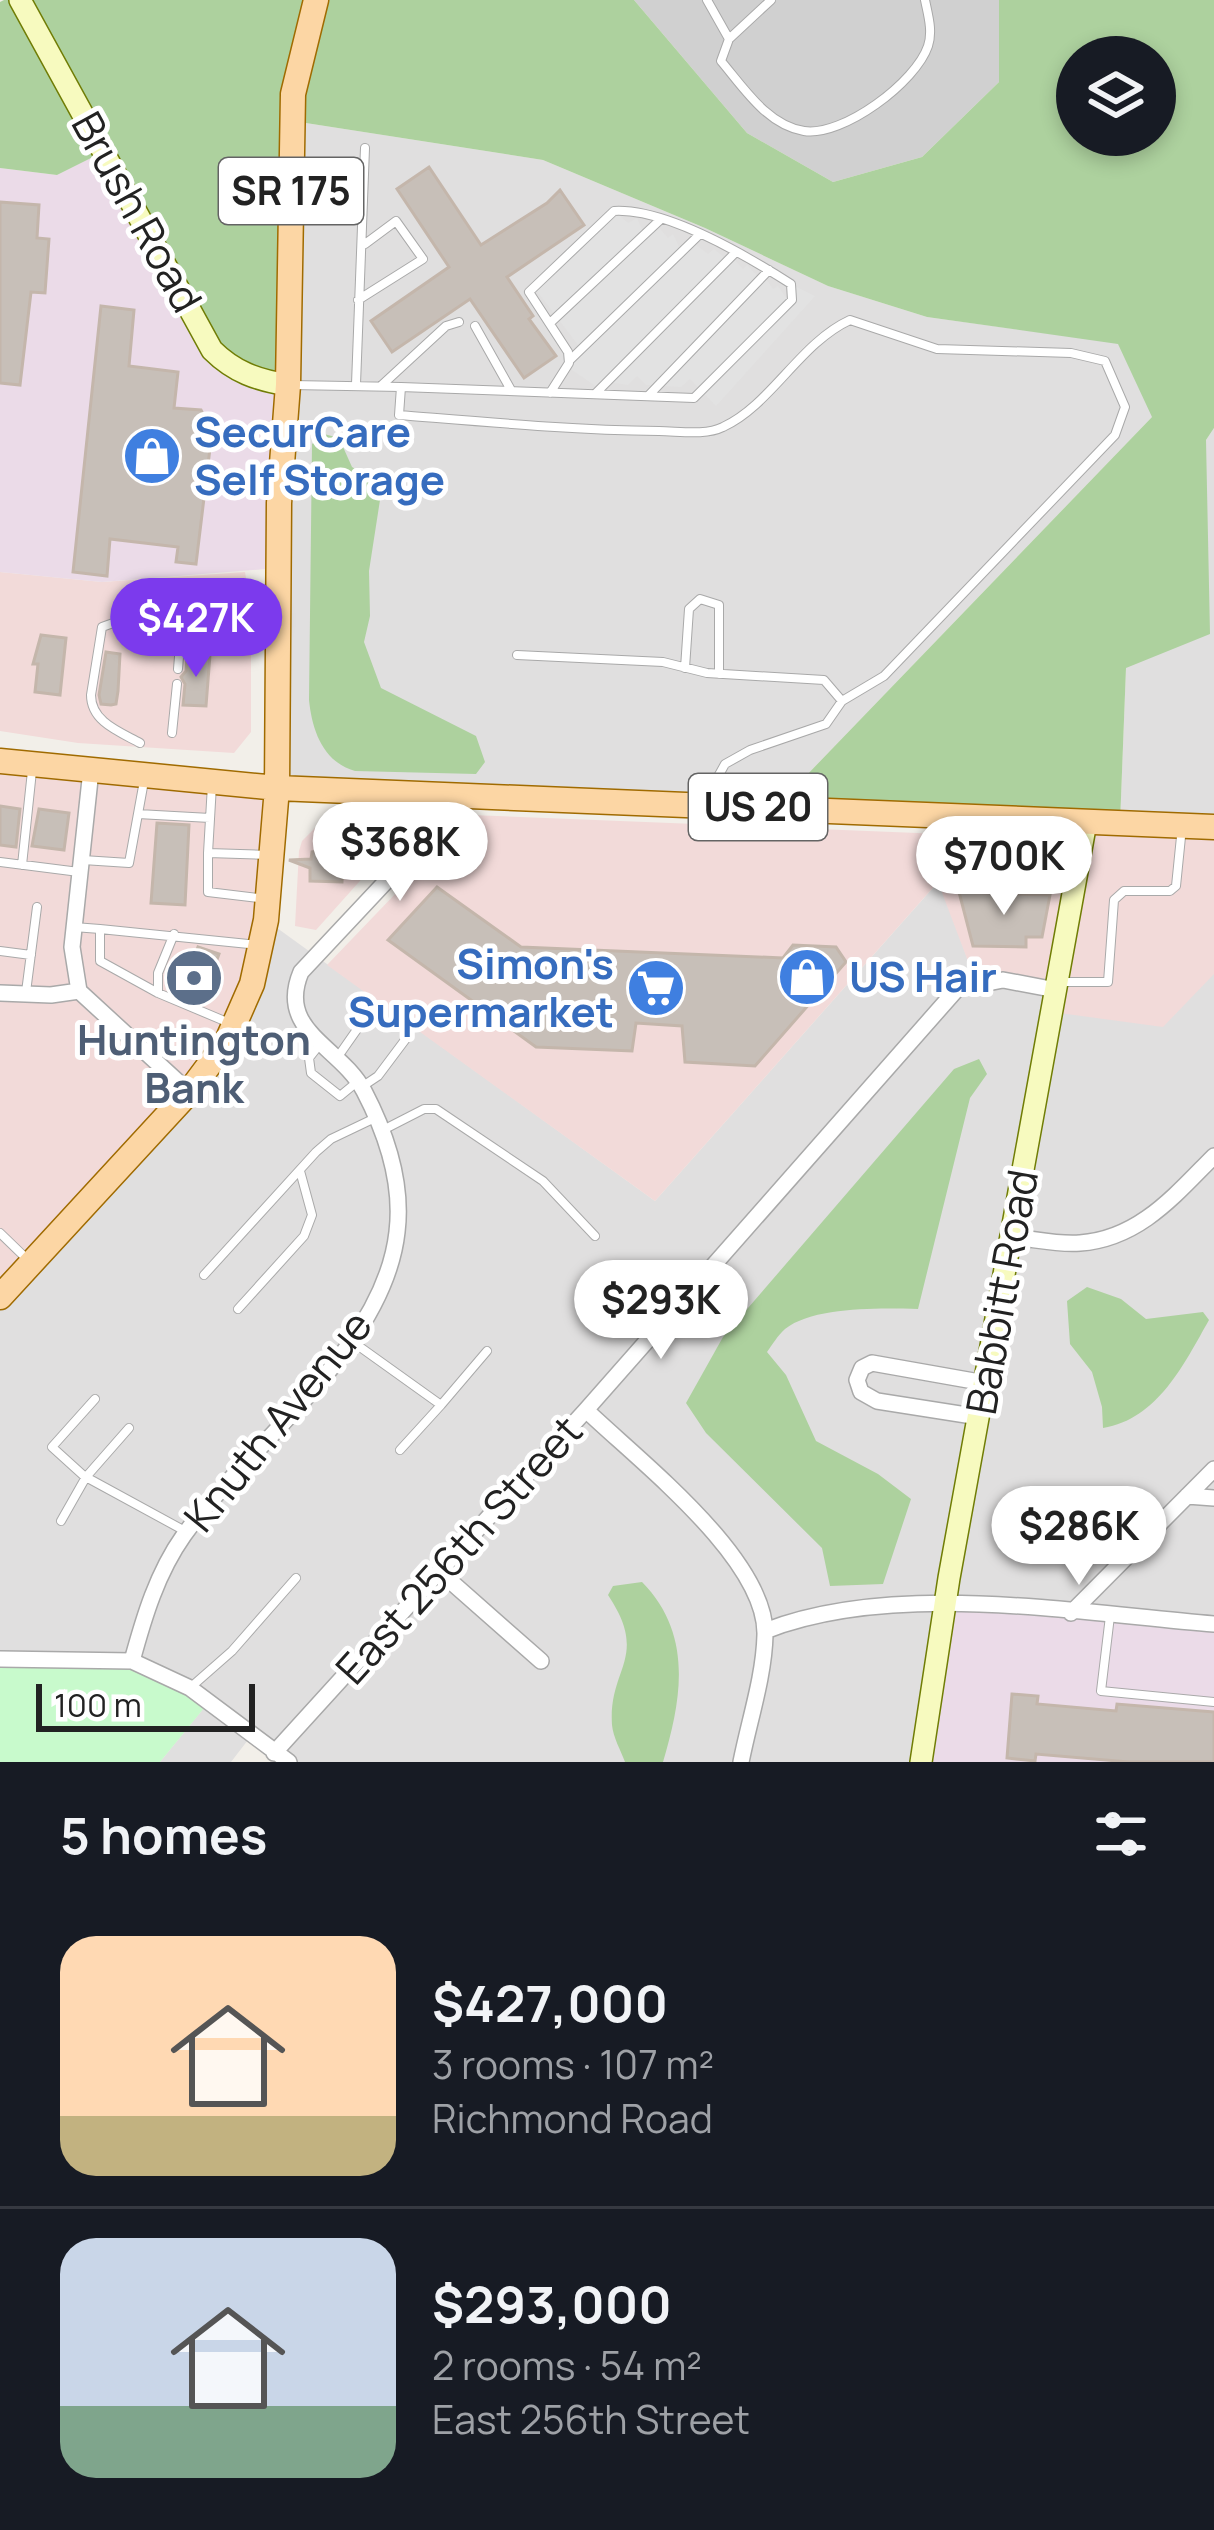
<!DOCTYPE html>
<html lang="en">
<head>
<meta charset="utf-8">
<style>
  body { margin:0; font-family:Manrope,sans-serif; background:#242831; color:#f1f3f6; height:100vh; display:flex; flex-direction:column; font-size:45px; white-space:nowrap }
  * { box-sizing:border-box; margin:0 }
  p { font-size:39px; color:#9ea1a6 }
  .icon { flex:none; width:66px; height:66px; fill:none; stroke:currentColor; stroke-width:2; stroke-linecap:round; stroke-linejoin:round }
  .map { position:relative; height:1762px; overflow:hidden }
  .side { display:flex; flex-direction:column; background:#171b24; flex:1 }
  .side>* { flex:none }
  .tools { position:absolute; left:1056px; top:36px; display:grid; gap:24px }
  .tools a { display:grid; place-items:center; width:120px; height:120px; border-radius:50%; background:#171b24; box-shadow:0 6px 18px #0003; font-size:60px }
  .scale { position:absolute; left:36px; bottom:30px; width:219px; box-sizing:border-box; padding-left:12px; border:6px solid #222; border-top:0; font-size:33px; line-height:42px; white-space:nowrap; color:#222; -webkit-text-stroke:9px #fff; paint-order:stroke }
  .price { position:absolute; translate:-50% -102px; padding:0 27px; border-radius:42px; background:#fff; color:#222; font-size:39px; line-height:78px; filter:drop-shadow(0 3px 6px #0008) }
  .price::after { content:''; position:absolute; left:50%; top:72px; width:36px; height:27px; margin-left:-18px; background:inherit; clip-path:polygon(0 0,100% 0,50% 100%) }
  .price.selected { background:#7c3aed; color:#fff }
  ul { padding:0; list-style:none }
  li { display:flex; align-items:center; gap:36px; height:300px; padding:0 60px }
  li+li { border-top:3px solid #363941 }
  li span { display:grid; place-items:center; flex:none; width:336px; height:240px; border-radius:36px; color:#555 }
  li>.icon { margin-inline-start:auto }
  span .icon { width:144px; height:144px; fill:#fffc; stroke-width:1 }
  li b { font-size:51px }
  h2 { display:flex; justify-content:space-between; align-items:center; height:144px; padding:0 60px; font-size:51px }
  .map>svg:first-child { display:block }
  .residential { fill:#e0dfdf }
  .commercial { fill:#f2dad9 }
  .industrial { fill:#ebdbe8 }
  .religious { fill:#d0d0d0 }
  .forest { fill:#add19e; fill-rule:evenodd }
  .park { fill:#c8facc }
  .parking { fill:#e2e2e2 }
  .building { fill:#c7bfb8; stroke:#c4b6ab; stroke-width:3 }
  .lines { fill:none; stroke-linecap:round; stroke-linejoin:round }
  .lane-casing { stroke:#a9a9a9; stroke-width:10 }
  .street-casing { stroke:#a9a9a9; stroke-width:18 }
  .secondary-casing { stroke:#707d05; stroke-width:24 }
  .primary-casing { stroke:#a06b00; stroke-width:27 }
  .lane { stroke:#fff; stroke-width:8 }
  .street { stroke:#fff; stroke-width:15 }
  .secondary { stroke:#f7fabf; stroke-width:21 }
  .primary { stroke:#fcd6a4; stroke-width:24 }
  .labels { text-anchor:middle; stroke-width:10; stroke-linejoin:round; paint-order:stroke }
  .shield { fill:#fff; stroke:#646464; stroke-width:3 }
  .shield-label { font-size:39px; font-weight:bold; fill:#222 }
  .street-label { font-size:42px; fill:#222; stroke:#fff }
  .shop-label { font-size:42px; font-weight:bold; fill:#366cbe; stroke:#fff; text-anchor:start }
  .service-label { font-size:42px; font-weight:bold; fill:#4e5e75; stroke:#fff }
</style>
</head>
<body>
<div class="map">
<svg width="1214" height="1762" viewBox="0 0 1214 1762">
  <rect width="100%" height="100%" fill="#f2efe9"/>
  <!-- residential -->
  <path class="residential" d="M293 121 543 160 705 228 828 286 927 317 1118 343 1153 416 775 808 277 788Z
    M1214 428V827L1120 824 1126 668 1206 440Z
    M939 881 977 985 1214 974V1624L921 1762H289L251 1736 231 1762H160L208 1703 0 1659V1297L266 920 655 1201Z"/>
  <!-- commercial -->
  <path class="commercial" d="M0 572 102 582 245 572 251 608V732L234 753 78 743 0 731Z
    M0 761 277 788 271 855 227 1041 0 1297Z
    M471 815 967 835 969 817 1214 827V974L1163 1027 1052 1012 1056 990 977 985 938 882 655 1201 327 965Z
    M323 820 373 824 393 844 316 930 295 926 299 851 302 841Z"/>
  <!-- industrial -->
  <path class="industrial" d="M104 151 288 385 278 568 102 582 0 572V168L57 175Z
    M945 1604 1214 1624V1762H919Z"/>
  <!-- religious -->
  <path class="religious" d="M634 0H999V82L922 157 833 182 747 133Z"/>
  <!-- forest -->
  <path class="forest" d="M4 0H634L747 133 833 182 922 157 999 82V0H1214V428L1206 440 1210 634 1126 668 1120 824 775 808 1152 417 1118 344 927 317 828 286 705 228 543 160 293 121 288 385 226 363 105 151 57 175 0 168V2ZM1077 57H1155V135H1077Z
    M324 434 339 438 352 467 372 479 380 500 369 571 370 616 364 642 381 688 476 736 485 762 476 774 355 771C323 762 312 730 309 700L312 444Z
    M979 1059 987 1074 970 1098 918 1309C882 1308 814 1306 785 1329 778 1335 772 1345 767 1352L786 1375 816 1441 878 1474 911 1499 883 1584 830 1586 822 1548 706 1433 686 1403 723 1337 954 1069Z
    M1087 1287 1121 1299 1146 1319 1203 1312 1209 1320C1184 1364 1158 1419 1103 1428L1102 1407 1092 1372 1070 1344 1067 1301Z
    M642 1582C693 1634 682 1698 663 1762H625C621 1751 613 1737 612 1725 608 1667 650 1658 608 1595L613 1586Z"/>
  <!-- park -->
  <path class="park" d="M0 1659 132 1662 209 1702 160 1762H0Z"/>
  <!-- parking -->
  <path class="parking" d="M614 211 628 223 637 218 644 234 656 224 668 238 673 234 681 251 692 242 708 254 714 249 727 260 731 256 743 269 747 265 760 279 764 276 773 289 778 286 789 302 791 284 815 296 716 406 690 379 681 387 646 385 637 376 628 385 608 382 600 389 572 370 569 361 581 349 534 287Z"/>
  <!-- building -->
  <path class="building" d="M429 167 481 245 547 203 560 190 584 225 507 277 533 316 529 319 556 356 524 378 470 299 392 352 371 321 449 267 397 189Z
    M0 202 39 205 37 238 49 239 45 293 31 292 20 385 0 383Z
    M101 306 134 310 129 366 178 372 174 408 201 410 212 432 196 564 176 562 178 547 110 539 107 576 73 572Z
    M41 635 66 638 60 695 35 692 38 664H33Z
    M106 652 120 654 118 691 116 704 111 705 101 704 99 695Z
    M187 654 210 655 206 706 183 705 185 684 181 677 186 671Z
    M0 806 20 809 16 847 0 845Z
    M39 809 69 813 64 850 32 846Z
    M157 823 189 825 185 905 151 903Z
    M322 851 343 857 342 882 310 881V868L289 860 311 859 312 852Z
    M437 887 521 947 783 958 793 945 836 947 846 962 755 1066 685 1062 682 1026 636 1023 632 1051 536 1047 388 940Z
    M959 892 1050 895 1042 937H1026V947L973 946Z
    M198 947 219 954 202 1002 181 994 186 981 168 975 174 958 192 964Z
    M1012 1694 1038 1696 1037 1704 1116 1711 1117 1704 1214 1712V1762H1129L1036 1754 1035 1761 1007 1758Z"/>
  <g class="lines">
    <defs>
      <path id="lane" d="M707 0 729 39
        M771 0 729 39 721 61C743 87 767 125 804 131 843 137 916 82 928 46 933 31 928 15 925 0
        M358 300 423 259 396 221 365 244
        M550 323 661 219
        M475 326 511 390
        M570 360 699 235
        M356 384 365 148
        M292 385 401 387 399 415C486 422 572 430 659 431 678 431 705 436 723 427 771 405 800 343 850 320L937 349 1071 353 1105 361 1125 407 1115 435 884 676 842 701 826 724 750 750 725 764 715 782 712 803
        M382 385 446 326 459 322
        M401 387 694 398 792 300 791 284C747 256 667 208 614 211L529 292 568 352 569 363 550 393
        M596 393 736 252
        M649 395 769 270
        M517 655 663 662 707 673 824 680 842 701
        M685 668 689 609 700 599 719 605V674
        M178 669 183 607 193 600 236 602
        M172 733 177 684
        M140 743C120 732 91 722 91 695L102 627 116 622 153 627
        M212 785 208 853 269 855
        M138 814 210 818
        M981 823 980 858 985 865 1076 869
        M208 853V892L266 899
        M83 860 129 863 144 781
        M0 862 79 872
        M22 865 32 771
        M74 927 100 929
        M0 951 31 955
        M1063 982H1108L1114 900 1124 891H1170L1176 886 1182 827
        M26 992 37 907
        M158 993V973L174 934
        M227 1022 158 993 100 961V929L259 945
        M320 1044 309 1058 311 1073 340 1096 357 1082
        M337 1058 372 1008
        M363 1086 378 1076 408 1036
        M383 1130 424 1109H436L543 1181 595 1236
        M0 1233 30 1262
        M204 1275 316 1152 331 1139 375 1118
        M238 1309 304 1236 312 1215 300 1171
        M353 1342 441 1405 400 1450
        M95 1399 52 1447 84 1476 185 1531
        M441 1405 487 1351
        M61 1521 86 1477 129 1428
        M1110 1616 1101 1691 1214 1702
        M191 1687 232 1651 296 1578"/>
      <path id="street" d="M79 991 72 947 91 770
        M0 993 51 995 79 991 189 1092
        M1013 1237C1034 1239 1059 1245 1080 1243 1139 1239 1175 1195 1214 1156
        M586 1410C638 1460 767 1559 765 1635 764 1677 749 1721 741 1762
        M979 1417 877 1401 861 1392 857 1380 862 1368 872 1363 985 1383
        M1187 1496 1214 1498
        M440 1572 541 1661
        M1071 1613 1214 1469
        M765 1631C895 1580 1077 1613 1214 1624
        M0 1659 132 1661 190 1688 289 1762
        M132 1661C144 1617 157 1573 184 1535 250 1443 384 1349 397 1232 403 1183 386 1133 364 1091 340 1046 276 1031 301 972L467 795
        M274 1753 586 1410 957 989 1003 980 1056 990"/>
      <path id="secondary" d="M20 0 212 350C234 372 257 380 288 385
        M921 1762 949 1578 1086 822"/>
      <path id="primary" d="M0 761 277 788 1214 827
        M0 1297 189 1092 227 1041 252 984 266 920 277 788 279 503 288 385 293 94 316 0"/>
    </defs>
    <!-- lane casing -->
    <use href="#lane" class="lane-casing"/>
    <!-- street casing -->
    <use href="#street" class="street-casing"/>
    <!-- secondary casing -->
    <use href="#secondary" class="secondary-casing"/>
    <!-- primary casing -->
    <use href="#primary" class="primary-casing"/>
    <!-- lane -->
    <use href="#lane" class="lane"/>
    <!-- street -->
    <use href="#street" class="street"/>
    <!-- secondary -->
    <use href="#secondary" class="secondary"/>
    <!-- primary -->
    <use href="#primary" class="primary"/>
  </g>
  <!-- icons -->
  <defs>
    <symbol id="shop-disc" viewBox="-11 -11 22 22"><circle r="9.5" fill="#3f7fe0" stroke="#fff"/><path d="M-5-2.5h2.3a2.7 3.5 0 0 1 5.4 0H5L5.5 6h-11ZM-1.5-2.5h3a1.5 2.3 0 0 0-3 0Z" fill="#fff"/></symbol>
    <symbol id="bank-disc" viewBox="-11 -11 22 22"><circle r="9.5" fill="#5c6f8a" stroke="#fff"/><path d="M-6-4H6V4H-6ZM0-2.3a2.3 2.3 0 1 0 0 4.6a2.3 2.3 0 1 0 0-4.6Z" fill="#fff"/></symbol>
    <symbol id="supermarket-disc" viewBox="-11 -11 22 22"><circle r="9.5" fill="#3f7fe0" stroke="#fff"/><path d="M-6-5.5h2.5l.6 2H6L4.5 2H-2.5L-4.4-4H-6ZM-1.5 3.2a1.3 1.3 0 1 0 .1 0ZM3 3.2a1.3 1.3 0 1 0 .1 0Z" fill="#fff"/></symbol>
  </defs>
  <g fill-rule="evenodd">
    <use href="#shop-disc" x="119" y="423" width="66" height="66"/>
    <use href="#shop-disc" x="774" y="944" width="66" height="66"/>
    <use href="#bank-disc" x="161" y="945" width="66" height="66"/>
    <use href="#supermarket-disc" x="623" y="955" width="66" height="66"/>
  </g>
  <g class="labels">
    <!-- shield labels -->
    <g class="shield">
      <rect x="219" y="158" width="144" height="66" rx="9"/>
      <rect x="689" y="774" width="138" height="66" rx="9"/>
    </g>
    <g class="shield-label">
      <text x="291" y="205">SR 175</text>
      <text x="758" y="821">US 20</text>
    </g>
    <!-- street labels -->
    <g class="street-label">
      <text transform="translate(137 212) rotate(61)" y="15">Brush Road</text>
      <text transform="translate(1002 1292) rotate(-80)" y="15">Babbitt Road</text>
      <text transform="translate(278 1421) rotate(-51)" y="15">Knuth Avenue</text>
      <text transform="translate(459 1550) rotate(-48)" y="15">East 256th Street</text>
    </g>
    <!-- shop labels -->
    <g class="shop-label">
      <text x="194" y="447">SecurCare<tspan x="194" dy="48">Self Storage</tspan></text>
      <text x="614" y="979" text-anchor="end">Simon's<tspan x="614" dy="48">Supermarket</tspan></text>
      <text x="849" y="992">US Hair</text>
    </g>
    <!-- service labels -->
    <g class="service-label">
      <text x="194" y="1055">Huntington<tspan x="194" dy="48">Bank</tspan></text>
    </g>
  </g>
</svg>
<div class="tools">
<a><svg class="icon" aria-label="layers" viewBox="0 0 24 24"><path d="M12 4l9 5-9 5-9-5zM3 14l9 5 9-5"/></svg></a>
</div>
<div class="scale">100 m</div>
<b class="price selected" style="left:196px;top:680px">$427K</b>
<b class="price" style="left:400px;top:904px">$368K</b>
<b class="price" style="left:1004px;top:918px">$700K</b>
<b class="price" style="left:661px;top:1362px">$293K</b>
<b class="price" style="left:1079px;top:1588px">$286K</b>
</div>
<section class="side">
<h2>5 homes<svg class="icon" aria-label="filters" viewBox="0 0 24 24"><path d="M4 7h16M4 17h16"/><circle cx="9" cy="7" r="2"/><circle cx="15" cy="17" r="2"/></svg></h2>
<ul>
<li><span style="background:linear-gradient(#ffd9b3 75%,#c2b280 0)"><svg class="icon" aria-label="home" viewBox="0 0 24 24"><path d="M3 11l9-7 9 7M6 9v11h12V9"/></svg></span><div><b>$427,000</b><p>3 rooms · 107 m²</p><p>Richmond Road</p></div></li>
<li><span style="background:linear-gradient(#c9d6e8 70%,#7fa58c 0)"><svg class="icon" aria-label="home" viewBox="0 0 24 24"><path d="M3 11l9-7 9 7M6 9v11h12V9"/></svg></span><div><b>$293,000</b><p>2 rooms · 54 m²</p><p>East 256th Street</p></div></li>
</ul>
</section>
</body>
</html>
